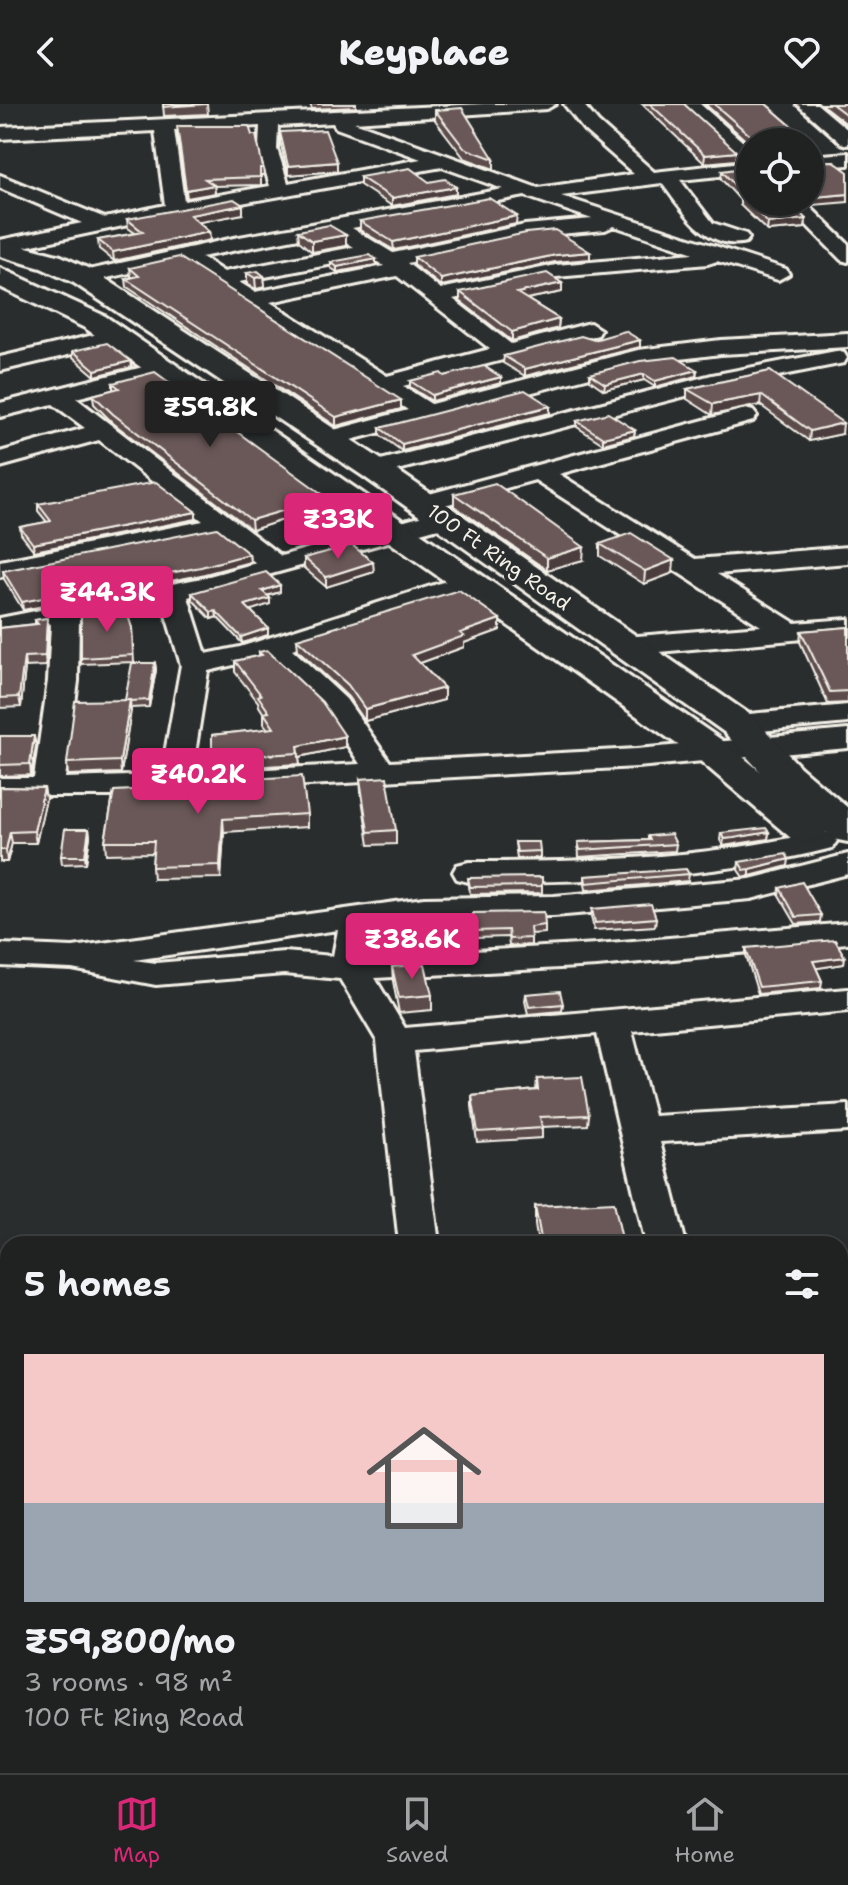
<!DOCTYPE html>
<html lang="en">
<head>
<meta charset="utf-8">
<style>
  body { margin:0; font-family:"Shantell Sans",sans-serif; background:#282a2a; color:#f1f3f6; height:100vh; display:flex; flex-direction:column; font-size:30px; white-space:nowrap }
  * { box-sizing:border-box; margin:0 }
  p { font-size:26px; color:#a2a4a5 }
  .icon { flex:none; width:44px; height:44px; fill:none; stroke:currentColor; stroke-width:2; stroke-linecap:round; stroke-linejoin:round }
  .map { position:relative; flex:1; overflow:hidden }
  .details { position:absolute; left:0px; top:1132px; width:848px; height:538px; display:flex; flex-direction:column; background:#202222; border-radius:24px 24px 0 0; box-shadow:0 2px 6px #0004,0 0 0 2px #3d3f40 }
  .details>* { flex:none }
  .tools { position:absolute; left:736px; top:24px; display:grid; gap:16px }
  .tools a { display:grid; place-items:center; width:88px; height:88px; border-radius:50%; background:#202222; box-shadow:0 2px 6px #0004,0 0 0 2px #3d3f40; font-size:40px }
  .price { position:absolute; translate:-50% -68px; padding:0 18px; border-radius:8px; background:#db2777; color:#fff; font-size:26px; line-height:52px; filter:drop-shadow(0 2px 4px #0008) }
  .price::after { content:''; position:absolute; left:50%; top:48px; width:24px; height:18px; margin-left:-12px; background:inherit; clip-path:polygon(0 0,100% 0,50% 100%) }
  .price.active { background:#222; color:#fff }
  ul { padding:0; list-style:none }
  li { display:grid; align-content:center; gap:16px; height:424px; padding:0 24px }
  li span { display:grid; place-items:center; height:248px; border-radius:0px; color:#555 }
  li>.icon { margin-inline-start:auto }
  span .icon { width:144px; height:144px; fill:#fffc; stroke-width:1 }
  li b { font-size:34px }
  h2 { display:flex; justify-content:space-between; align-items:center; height:96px; padding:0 24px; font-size:34px }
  header { display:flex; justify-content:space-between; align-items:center; height:104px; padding:0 24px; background:#202222; font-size:36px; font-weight:800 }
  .dock { display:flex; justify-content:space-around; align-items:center; height:112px; border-top:2px solid #3d3f40; background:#202222; font-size:22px; color:#a2a4a5 }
  .dock a { display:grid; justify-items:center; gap:4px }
  .dock .active { color:#db2777 }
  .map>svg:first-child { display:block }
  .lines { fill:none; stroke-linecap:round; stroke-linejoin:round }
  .minor-casing { stroke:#f4f1e8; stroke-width:6 }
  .major-casing { stroke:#f4f1e8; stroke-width:6 }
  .minor { fill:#2a2d2e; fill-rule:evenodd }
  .major { fill:#2a2d2e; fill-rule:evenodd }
  .wall { fill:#5c4c4c; stroke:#f4f1e8; stroke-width:2 }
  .shaded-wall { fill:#4b3e3e; stroke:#f4f1e8; stroke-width:2 }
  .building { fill:#6b5858; stroke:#f4f1e8; stroke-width:2 }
  .labels { text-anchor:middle; stroke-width:8; stroke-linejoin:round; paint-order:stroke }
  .far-street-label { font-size:20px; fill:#f4f1e8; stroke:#2a2d2e }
</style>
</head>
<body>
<header><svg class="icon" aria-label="back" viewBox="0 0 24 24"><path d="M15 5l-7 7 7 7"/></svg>Keyplace<svg class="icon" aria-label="heart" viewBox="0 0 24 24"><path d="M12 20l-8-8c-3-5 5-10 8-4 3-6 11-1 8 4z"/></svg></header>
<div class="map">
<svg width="848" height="1669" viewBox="0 0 848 1669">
  <rect width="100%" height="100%" fill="#2a2d2e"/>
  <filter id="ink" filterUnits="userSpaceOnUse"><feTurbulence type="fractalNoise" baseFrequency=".0125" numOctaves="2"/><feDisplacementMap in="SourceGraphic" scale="16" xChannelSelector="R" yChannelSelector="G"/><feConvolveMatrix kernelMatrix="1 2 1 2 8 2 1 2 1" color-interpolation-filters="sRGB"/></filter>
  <g filter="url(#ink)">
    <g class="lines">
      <defs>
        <path id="minor" d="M483 0H556L547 5 354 18 538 84 634 70 584 26 564 0H583L598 18 654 68 743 58 680 0H700L750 44V69L680 76 713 119 746 130 749 134 746 138C707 148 681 104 662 79L561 92 786 165 789 170 778 176 717 157 708 160 556 173 453 195 511 240 590 219 601 226 598 231 403 282 431 300 638 246 721 236 848 229V243L721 250 639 260 328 342 319 340 316 335 319 330 408 306 180 158 84 179 73 173 84 167 234 134 503 85 442 63 175 111 0 148V136L82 119 0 84V71L105 114 165 101 155 27 0 35V23ZM333 19 336 24 421 55 288 79 277 45 278 22ZM260 22 259 45 270 82 184 97 174 26ZM525 92 592 115 525 121 393 149 352 124ZM614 122 694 149 556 161 440 185 407 159 525 133 605 126ZM330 128 354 143 224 168 201 153ZM370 153 384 162 255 188 239 178ZM397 172 490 245 387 272 270 198Z
          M797 0H817L848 26V41L841 39Z
          M848 49V61L810 64V52Z
          M784 98H805L848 140V158L841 156Z
          M115 226 126 233 123 238 0 267V253Z
          M836 247 844 249 847 254 844 259 713 285 374 372 365 370 362 365 365 360 712 271Z
          M163 258 171 260 175 265 171 270 76 294 281 452 444 406 453 408 457 414 453 420 188 493 206 550 240 543 462 472H482L486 478 482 484 292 545 346 595 390 658 637 645 848 626V644L637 663 110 692H0V674H34L48 577 51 520 0 530V514L202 474 256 459 218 429 0 473V457L203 417 99 336 0 363V348L85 324 53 300 0 313V299ZM162 498 181 561 161 671 65 674 78 577 79 515ZM268 553 325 607 360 660 192 669 208 567Z
          M745 305 753 307 757 312 753 317 559 370 695 455 848 443V459L717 470 795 519 848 515V531L625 551 615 548 611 542 615 536 625 533 761 522 535 376 423 407 414 404 410 399 414 394Z
          M848 601V619L738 629 727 626 723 620 727 614 738 611Z
          M821 727 832 730 837 737 832 744C712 774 592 778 469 778L457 775 453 768 457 761 469 758C588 758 705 755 821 727Z
          M848 750V770L751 795 554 812 424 814 376 821 368 835 367 853 597 840 848 819V839L597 862 375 874 405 924 848 885V907L632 927 654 1012 848 1001V1027L660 1038 686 1140H646L597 930 414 947 439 1140H399L377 937 340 875 284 870 156 881 72 865 0 862V840L73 843 424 794 554 792 750 775ZM338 826 333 852 284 848 156 859 134 856Z
          M848 1157V1187L840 1188V1158Z
          M840 1427H848V1465H840Z
          M0 1477H8V1517H0Z
          M124 1662H174V1669H124Z
          M441 1662H491L492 1669H442Z
          M739 1662H789L791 1669H741Z"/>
        <path id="major" d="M0 136 61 152 94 167 385 358 752 612 800 663 848 704V738L833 735 826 728 822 735 807 738 792 735 698 655 85 224 0 183V164L105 212 726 639 760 667 724 628 363 372 74 179 41 164 0 152Z"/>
      </defs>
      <!-- minor casing -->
      <use href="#minor" class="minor-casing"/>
      <!-- major casing -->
      <use href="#major" class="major-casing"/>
      <!-- minor -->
      <use href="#minor" class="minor"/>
      <!-- major -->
      <use href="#major" class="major"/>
    </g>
    <!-- wall -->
    <path class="wall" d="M163 0H207L208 10 164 12Z
      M310 0H356V3L312 5Z
      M642 0H684L736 56 704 59Z
      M705 0H766L810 38H750V40Z
      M821 0H848V21Z
      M435 6 494 55V65L464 54 435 16Z
      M280 28 337 58V67L288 71 280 37Z
      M177 29 263 64 264 71H261V81L214 82 215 89 187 94Z
      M833 57 813 101 809 98H810V58Z
      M722 67 806 115 805 124 767 127 740 101V96L721 75Z
      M360 73 429 78 456 83V90L392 102 360 81Z
      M243 110 198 118 209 128 210 136 114 157 99 145 98 136 135 129 128 124 127 115Z
      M360 117 516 120 394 146 360 126Z
      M298 127 346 142 312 148 299 137Z
      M414 153 590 155 555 158 441 182 414 161Z
      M331 158 376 161 337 168 331 164Z
      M130 164 401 305 336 322 127 183 126 175 132 173 131 172Z
      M247 169 264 172 265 183 256 185 247 180Z
      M460 188H562L527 195 559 215 558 224 512 237 460 197Z
      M594 236 640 243 525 272 503 259 504 252Z
      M73 247 132 263 95 272 73 253Z
      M697 266 696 272 655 283 644 276 604 286 590 276V270Z
      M770 267 842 330 809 337 760 301 712 311 687 295V285Z
      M444 272 501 279 432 297 410 283V277Z
      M113 279 336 400V409L293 421 286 415 252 426 113 319 94 300 93 291 113 286Z
      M550 309 402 347 380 331V324Z
      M577 317 635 326 634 332 603 340 577 323Z
      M454 390 583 456 547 466 454 402Z
      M38 400 196 408V415L34 447 21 430 20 423 47 418 38 407Z
      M600 440 673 469 644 480 600 452Z
      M249 450 250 458 201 471 23 506 4 475 3 467Z
      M304 454 374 468 326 483 304 464Z
      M280 488 268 492 270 494V500L250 506 268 524V531L242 539 217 513 211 515 192 495V489Z
      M47 514 48 524 46 562 25 563 21 603 0 604V524L35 520V516Z
      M848 523V599L828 600 800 538 801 527Z
      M132 524 134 558 81 560V554Z
      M500 526 464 539V543L420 559 444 584V596L365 617 348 593 298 546 297 535Z
      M259 548 345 643 299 653 300 660 213 665 212 631 268 625 264 620V610L259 602 258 598 235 568V557L259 552Z
      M155 559 156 566 149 603 131 604 121 669 68 671 67 659 125 596Z
      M0 632 36 642 31 671 0 672Z
      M360 675 396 726V740L369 741 361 688Z
      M0 683 44 684 46 695 36 739H12L7 758H0Z
      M114 687 307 710V723L224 728 221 774 153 775 152 763 153 749 106 750 105 737Z
      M89 725 90 732 86 759 62 760 61 752Z
      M769 728 768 735 723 742 720 736 721 729Z
      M648 732 676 740 675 747 579 753 578 738 648 736Z
      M515 738 540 747V754L517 755Z
      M739 758 788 762 743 773 738 766Z
      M689 770 688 777 586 786 585 779V772Z
      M468 774 542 782V789L470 790Z
      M780 784 821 811 820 818 796 820 779 791Z
      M592 805 656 814 655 822 594 826 591 812Z
      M473 809 545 821V829L531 830V841L509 842 508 833 475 834Z
      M746 844 844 860 816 864 822 877 821 884 758 890 746 851Z
      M392 863 432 891V906L399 909 393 877Z
      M526 890 563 900 562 907 528 910 525 897Z
      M537 975 589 1011 588 1021 542 1023V1034L477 1038 472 1002V992L536 986Z
      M535 1102 623 1140H538L535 1121Z"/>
    <!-- shaded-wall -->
    <path class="shaded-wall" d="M737 48 736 56 704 59 705 51Z
      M337 58V67L288 71V62Z
      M214 81 215 89 187 94 186 86Z
      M456 83V90L392 102V94Z
      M848 90V98L813 101 814 93Z
      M243 101V110L190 120V111Z
      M517 112 516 120 394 146 393 138Z
      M806 115 805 124 767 127 768 119Z
      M209 128 210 136 114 157 113 148Z
      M346 131V142L312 148V137Z
      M590 148V155L555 158 441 182V175L556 151Z
      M376 155V161L337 168V163Z
      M264 172 265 183 256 185 255 174Z
      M562 179V188L516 197 517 189Z
      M559 215 558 224 512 237V228Z
      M640 236V243L525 272V265Z
      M131 257 132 263 95 272V266Z
      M697 266 696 272 655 283V277Z
      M644 270V276L604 286 605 280Z
      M501 273V279L432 297V291Z
      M761 291 760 301 712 311 713 300Z
      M401 296V305L336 322V313Z
      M550 302V309L402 347V340Z
      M843 319 842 330 809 337 810 327Z
      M635 326 634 332 603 340V334Z
      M336 400V409L293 421V412Z
      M285 406 286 415 252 426 251 416Z
      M196 408V415L34 447 33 440Z
      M584 443 583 456 547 466V454Z
      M249 450 250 458 201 471 23 506 22 498Z
      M674 456 673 469 644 480 645 467Z
      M373 458 374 468 326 483V473Z
      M280 481V488L262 493V487Z
      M270 494V500L246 508 245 501Z
      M216 507 217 513 211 515V508Z
      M47 514 48 524 46 562 45 552Z
      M500 515V526L464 539V543L412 562V551L460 529Z
      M268 524V531L242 539 241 533Z
      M24 553 25 563 21 603 19 593Z
      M155 559 156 566 149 603V596Z
      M444 584V596L365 617V605Z
      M130 596 131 607 121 669 120 657Z
      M34 632 36 642 31 671 30 660Z
      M345 632V643L299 653 298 642Z
      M44 684 46 695 36 739 34 727Z
      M223 715 224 728 221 774 220 761Z
      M89 725 90 732 86 759 85 752Z
      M10 728 12 739 7 758 6 746Z
      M769 728 768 735 723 742 724 735Z
      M789 755 788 762 750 772V765Z
      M845 853 844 860 812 865 813 857Z"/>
    <!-- building -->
    <path class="building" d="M163 0H207L163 3Z
      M650 0H684L737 48 705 51Z
      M714 0H766L810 38H753V34Z
      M832 0H848V12Z
      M462 4 494 55 464 44 435 6Z
      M177 22H249L252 31H256L263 64H260V73L205 75 214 81 186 86Z
      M325 26 337 58 288 62 280 28Z
      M833 57 848 68V90L814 93 810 90V58Z
      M750 63V98H789L806 115 768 119 741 93H745L722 67Z
      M410 64 429 78 445 75 456 83 392 94 360 73Z
      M489 94 517 112 393 138 360 117Z
      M234 95 243 101 190 111 209 128 113 148 98 136 143 128 127 115Z
      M329 121 346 131 312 137 298 127Z
      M555 126 590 148 556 151 441 175 414 153 526 129Z
      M369 151 376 155 337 163 331 158Z
      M179 153 401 296 336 313 126 175 139 172 130 164Z
      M258 167 264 172 255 174 247 169Z
      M547 169 562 179 517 189 559 215 512 228 460 188Z
      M625 227 640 236 525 265 504 252 581 232 594 236Z
      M107 239 131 257 95 266 73 247Z
      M676 253 697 266 655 277 644 270 605 280 590 270 640 257Z
      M484 262 501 273 432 291 410 277 441 269 444 272Z
      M770 267 843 319 810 327 761 291 713 300 687 285Z
      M155 268 336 400 293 412 285 406 251 416 113 310 93 291 119 284 113 279Z
      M525 286 550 302 402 340 380 324Z
      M608 309 635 326 603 334 577 317Z
      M156 378 196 408 33 440 20 423 51 417 38 400Z
      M495 379 584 443 547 454 454 390Z
      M217 424 249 450 201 463 22 498 3 467Z
      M631 429 674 456 645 467 600 440Z
      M352 441 373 458 326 473 304 454Z
      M266 468 280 481 262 487 270 494 245 501 268 524 241 533 216 507 211 508 192 489Z
      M459 486 500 515 460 529 464 532 412 551 444 584 365 605 348 581 297 535Z
      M125 502 132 524 133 551 81 554V511Z
      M47 514 45 552 24 553 19 593 0 594V524L38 520 35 516Z
      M848 523V587L830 588 801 527Z
      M267 546 322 598 345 632 298 642 299 649 212 654V631L274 624 264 609 269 608 258 592 261 591 235 557 262 551 259 548Z
      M132 559H155L149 596 130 597V596H125Z
      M130 596 120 657 67 659 75 597Z
      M0 632H34L30 660 0 661Z
      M302 672 307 710 223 715 220 761 152 763 154 737H105L114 687 213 682V677Z
      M387 673 396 726 368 728 360 675Z
      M0 683 44 684 34 727 10 728 6 746H0Z
      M766 724 769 728 734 734 724 735 721 729Z
      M65 725H89L85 752H61Z
      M671 730 676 740 580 746 578 738 650 736 648 732Z
      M515 738H539L540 747 517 748Z
      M786 750 789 755 750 765 744 766 739 758Z
      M686 765 689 770 586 779 585 772Z
      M542 773V782L470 783 468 774Z
      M802 778 821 811 796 813 780 784Z
      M651 800 656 814 595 819 592 805Z
      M544 808 545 821 530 823 531 834 509 835 508 826 475 827 473 809Z
      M835 836 845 853 813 857 822 877 759 883 746 844Z
      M425 860 432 891 399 894 392 863Z
      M560 887 563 900 529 903 526 890Z
      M582 973 589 1011 540 1013 542 1024 478 1028 472 992 538 986 537 975Z
      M614 1098 623 1140H542L535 1102Z"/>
  </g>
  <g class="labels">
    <!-- far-street labels -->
    <g class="far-street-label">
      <text transform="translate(499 453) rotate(35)" y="7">100 Ft Ring Road</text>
    </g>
  </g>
</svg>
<div class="tools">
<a><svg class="icon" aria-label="locate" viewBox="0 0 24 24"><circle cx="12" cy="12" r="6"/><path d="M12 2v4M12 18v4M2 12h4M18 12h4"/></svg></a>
</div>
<b class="price active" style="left:210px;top:345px">₹59.8K</b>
<b class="price" style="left:338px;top:457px">₹33K</b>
<b class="price" style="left:107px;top:530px">₹44.3K</b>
<b class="price" style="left:198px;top:712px">₹40.2K</b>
<b class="price" style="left:412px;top:877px">₹38.6K</b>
<section class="details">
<h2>5 homes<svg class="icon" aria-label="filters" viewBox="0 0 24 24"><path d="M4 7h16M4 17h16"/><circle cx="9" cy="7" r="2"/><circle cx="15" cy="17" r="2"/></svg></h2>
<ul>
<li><span style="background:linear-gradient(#f6c9c9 60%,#9aa5b1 0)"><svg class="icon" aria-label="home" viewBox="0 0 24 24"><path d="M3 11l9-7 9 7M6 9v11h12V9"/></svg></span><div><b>₹59,800/mo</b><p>3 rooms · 98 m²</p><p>100 Ft Ring Road</p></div></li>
</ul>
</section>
</div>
<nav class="dock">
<a class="active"><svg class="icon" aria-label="map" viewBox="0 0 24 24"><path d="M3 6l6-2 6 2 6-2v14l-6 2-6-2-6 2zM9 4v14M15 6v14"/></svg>Map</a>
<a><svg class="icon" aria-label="saved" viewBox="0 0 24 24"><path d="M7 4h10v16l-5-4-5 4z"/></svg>Saved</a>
<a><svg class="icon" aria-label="home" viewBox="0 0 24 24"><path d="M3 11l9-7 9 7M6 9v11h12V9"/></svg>Home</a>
</nav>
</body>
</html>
